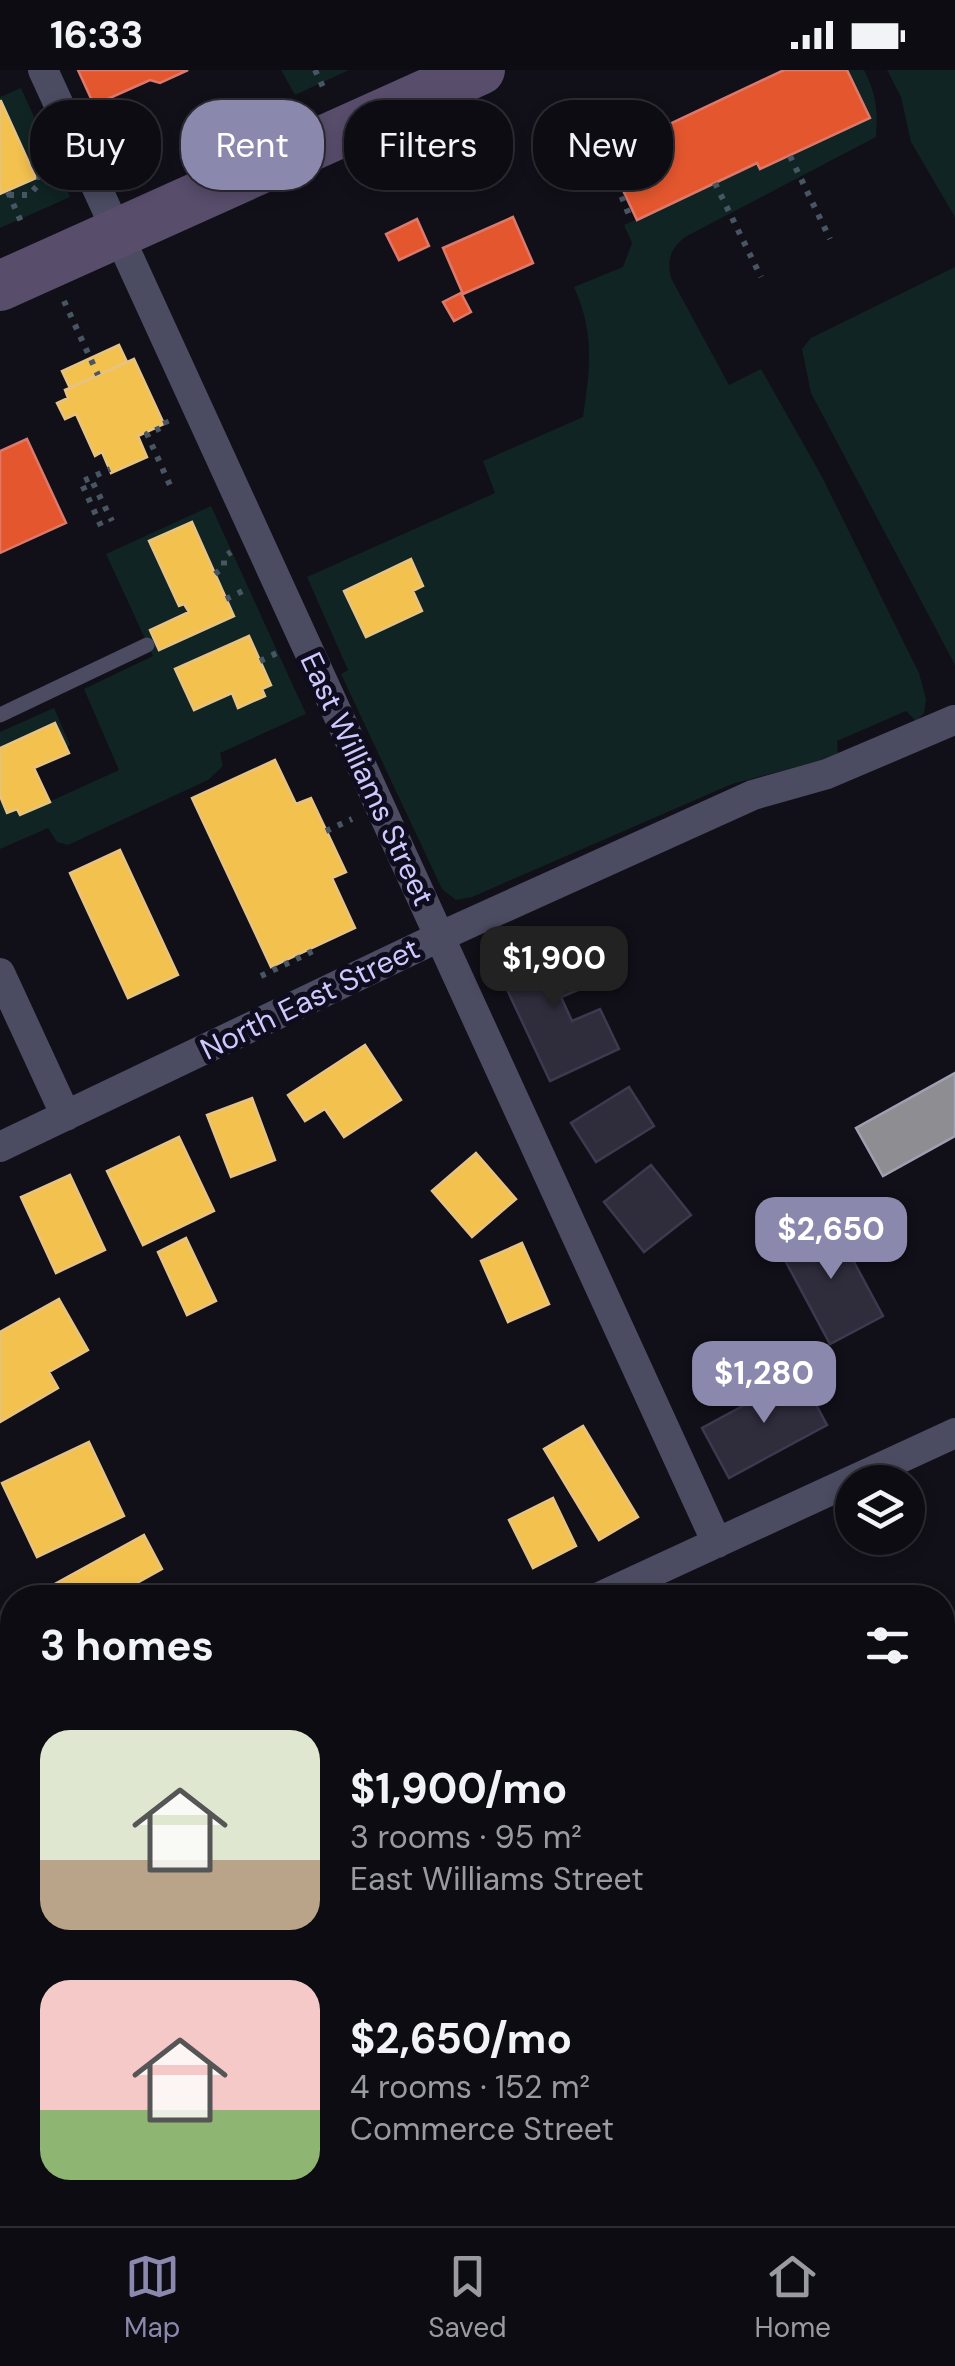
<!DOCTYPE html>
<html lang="en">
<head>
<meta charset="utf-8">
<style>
  body { margin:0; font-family:"DM Sans",sans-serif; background:#16151c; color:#f1f3f6; height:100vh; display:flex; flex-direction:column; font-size:38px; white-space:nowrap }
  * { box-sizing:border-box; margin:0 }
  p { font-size:32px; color:#9a9ba0 }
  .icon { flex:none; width:55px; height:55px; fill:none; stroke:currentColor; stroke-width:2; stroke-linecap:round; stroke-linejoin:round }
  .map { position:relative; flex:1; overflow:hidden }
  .details { position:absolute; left:0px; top:1515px; width:955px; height:642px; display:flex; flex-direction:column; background:#0d0c13; border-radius:40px 40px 0 0; box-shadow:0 5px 15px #0003,0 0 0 2px #2d2c33 }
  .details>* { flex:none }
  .hud { position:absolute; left:30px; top:30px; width:895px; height:90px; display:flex; gap:20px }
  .buttons { position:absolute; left:835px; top:1395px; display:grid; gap:20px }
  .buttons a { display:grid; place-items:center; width:90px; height:90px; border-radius:50%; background:#0d0c13; box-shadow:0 5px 15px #0003,0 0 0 2px #2d2c33; font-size:50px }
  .price { position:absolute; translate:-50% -85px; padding:0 22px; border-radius:20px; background:#8b88ae; color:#fff; font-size:32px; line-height:65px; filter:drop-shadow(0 2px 5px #0008) }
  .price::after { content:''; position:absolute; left:50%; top:60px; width:30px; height:22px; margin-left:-15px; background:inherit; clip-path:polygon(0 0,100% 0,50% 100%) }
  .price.selected { background:#222; color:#fff }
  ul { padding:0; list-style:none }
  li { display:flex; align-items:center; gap:30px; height:250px; padding:0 40px }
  li span { display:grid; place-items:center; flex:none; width:280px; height:200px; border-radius:30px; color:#555 }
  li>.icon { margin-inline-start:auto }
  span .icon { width:120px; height:120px; fill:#fffc; stroke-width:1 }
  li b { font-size:42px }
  h2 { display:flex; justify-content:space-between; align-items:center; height:120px; padding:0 40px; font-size:42px }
  .pill { padding:0 35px; border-radius:40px; background:#0d0c13; box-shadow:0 5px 15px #0003,0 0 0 2px #2d2c33; font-size:35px; line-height:90px }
  .pill.selected { background:#8b88ae; color:#fff }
  .status { display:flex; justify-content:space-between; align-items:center; height:70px; padding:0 50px; background:#0d0c13; direction:ltr }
  .status svg { height:28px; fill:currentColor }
  .tab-bar { display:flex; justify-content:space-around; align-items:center; height:140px; border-top:2px solid #2d2c33; background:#0d0c13; font-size:28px; color:#9a9ba0 }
  .tab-bar a { display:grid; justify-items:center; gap:5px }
  .tab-bar .selected { color:#8b88ae }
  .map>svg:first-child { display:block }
  .green { fill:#0f2423 }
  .homes { fill:#f2c14e; stroke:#e7c383; stroke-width:2.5 }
  .shops { fill:#e4572e; stroke:#dd796c; stroke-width:2.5 }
  .industry { fill:#8d8d92; stroke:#a09fb2; stroke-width:2.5 }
  .building { fill:#2f2c3c; stroke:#3c3a4e; stroke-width:2.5 }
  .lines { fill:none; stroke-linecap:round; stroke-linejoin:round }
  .path { stroke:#475662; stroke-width:6; stroke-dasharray:5 8; stroke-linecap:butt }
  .lane { stroke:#4b4b62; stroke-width:15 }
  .street { stroke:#4b4b62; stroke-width:30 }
  .secondary { stroke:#51516d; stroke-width:45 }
  .primary { stroke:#584d6b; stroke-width:50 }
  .labels { text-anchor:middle; stroke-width:10; stroke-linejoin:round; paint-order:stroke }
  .street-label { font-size:30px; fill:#cdc9fe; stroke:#0e0c1d }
</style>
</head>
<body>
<div class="status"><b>16:33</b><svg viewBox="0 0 49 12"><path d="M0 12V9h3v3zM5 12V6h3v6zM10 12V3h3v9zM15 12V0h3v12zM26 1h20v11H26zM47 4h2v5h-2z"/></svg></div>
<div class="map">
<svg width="955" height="2156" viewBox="0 0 955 2156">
  <rect width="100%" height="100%" fill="#111019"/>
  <!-- green -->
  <path class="green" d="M281 0H349L295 25Z
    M847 0H864C876 23 878 41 876 67L685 167C670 179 667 190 671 208L729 315 761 299 821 405 919 603 926 629 924 643 916 651 906 641 837 671 838 686 732 714 472 827 456 830 442 819 341 604 348 600 307 507 495 423 483 391 583 347C590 298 595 264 574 217L623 197 632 173 624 155 757 93 761 99 869 48Z
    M887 0H955V147L911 72 901 27Z
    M21 18 70 127 0 158V27Z
    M955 197V595L811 323 802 279 811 268Z
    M211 436 306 644 220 683 223 696 208 710 68 775 57 772 48 758 0 779V726L7 743 17 739 20 745 119 700 84 619 153 586 106 484Z
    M54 638 70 675 66 678 55 653 0 678V662Z"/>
  <!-- homes -->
  <path class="homes" d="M1 31 36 108 0 124V31Z
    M119 275 127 292 70 318 62 301Z
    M134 289 164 354 138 366 147 387 111 403 102 382 95 386 76 344 65 349 57 333 68 328 65 320Z
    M192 452 234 546 159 580 150 560 189 542 184 534 179 536 149 471Z
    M411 489 423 516 413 521 422 541 366 567 344 521Z
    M249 566 271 615 262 619 265 626 238 638 232 623 194 640 175 599Z
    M55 653 69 683 34 698 50 732 20 745 17 739 7 743 0 726V678Z
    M275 690 296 734 311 728 346 802 332 808 355 858 271 897 192 728Z
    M120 780 178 905 128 928 70 803Z
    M365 975 401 1030 344 1067 325 1039 305 1051 288 1025Z
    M252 1028 275 1090 231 1107 207 1045Z
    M179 1067 214 1141 143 1175 107 1101Z
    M476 1083 516 1129 472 1167 432 1121Z
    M70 1105 105 1180 56 1203 21 1127Z
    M186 1168 216 1231 187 1245 158 1182Z
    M522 1173 549 1234 508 1252 481 1191Z
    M59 1229 88 1280 49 1302 58 1318 0 1352V1262Z
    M583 1356 638 1447 599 1470 544 1379Z
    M89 1372 124 1446 37 1487 2 1413Z
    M553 1428 576 1476 533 1498 509 1450Z
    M144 1465 162 1499 137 1513 145 1528H60L53 1515Z
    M12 2045V2145H41L45 2152 39 2156H6L0 2145V2094L12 2088 0 2065V2052Z
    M331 2145H379L389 2156H318Z"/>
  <!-- shops -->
  <path class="shops" d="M78 0H188L160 13 150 10 94 35Z
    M784 0H847L870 48 760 99 757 93 637 150 606 84Z
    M513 147 533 193 463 224 443 178Z
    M417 149 429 176 399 190 386 164Z
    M461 223 471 242 454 251 443 232Z
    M27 369 66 453 0 483V381Z"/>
  <!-- industry -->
  <path class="industry" d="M955 1003V1066L883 1106 856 1058Z
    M942 1664 955 1682V1769L942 1778Z
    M590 2145H664L650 2156H599Z
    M704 2145H930L939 2156H690Z"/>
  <!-- building -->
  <path class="building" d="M553 867 578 920 561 927 572 951 600 939 619 979 550 1011 495 894Z
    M629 1017 654 1056 596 1092 571 1053Z
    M651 1095 691 1145 644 1182 604 1132Z
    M832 1151 883 1246 830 1274 779 1179Z
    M800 1305 827 1355 729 1408 702 1358Z"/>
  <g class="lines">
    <!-- path -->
    <path class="path" d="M315 0 323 17
      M583 30 629 145
      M790 86 830 169
      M715 113 761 207
      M8 122 22 154
      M9 125H29L39 114 40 93 34 68
      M64 231 98 305
      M165 350 167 355 147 364 173 422
      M93 413 112 451
      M101 456 81 412 110 399
      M215 504 224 497V487L231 482
      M226 529 247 519
      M260 591 277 583
      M326 761 352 749
      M261 906 313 881 311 879"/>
    <!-- lane -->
    <path class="lane" d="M0 645 147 575"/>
    <!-- street -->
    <path class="street" d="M43 0 717 1473
      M0 903 66 1046
      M0 1077 439 867 753 725 827 704 954 650
      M597 1528 955 1363
      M168 2156 192 2145"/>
    <!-- secondary -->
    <path class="secondary" d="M0 1564 12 1579
      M0 1803 12 1797
      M490 2145 499 2156"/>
    <!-- primary -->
    <path class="primary" d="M0 216 480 0"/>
  </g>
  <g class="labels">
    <!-- street labels -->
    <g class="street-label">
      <text transform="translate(367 709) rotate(65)" y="10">East Williams Street</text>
      <text transform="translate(310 929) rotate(-26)" y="10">North East Street</text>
    </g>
  </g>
</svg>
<div class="buttons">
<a><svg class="icon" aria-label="layers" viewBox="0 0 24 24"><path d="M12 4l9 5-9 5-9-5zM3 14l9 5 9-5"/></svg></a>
</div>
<b class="price selected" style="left:554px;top:941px">$1,900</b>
<b class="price" style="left:831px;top:1212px">$2,650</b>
<b class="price" style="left:764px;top:1356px">$1,280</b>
<div class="hud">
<a class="pill">Buy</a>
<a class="pill selected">Rent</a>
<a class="pill">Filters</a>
<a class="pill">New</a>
</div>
<section class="details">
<h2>3 homes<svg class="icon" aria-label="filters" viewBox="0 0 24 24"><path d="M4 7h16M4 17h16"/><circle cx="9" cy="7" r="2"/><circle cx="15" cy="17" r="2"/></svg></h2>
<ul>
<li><span style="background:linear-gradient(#dfe7d0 65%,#b9a48a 0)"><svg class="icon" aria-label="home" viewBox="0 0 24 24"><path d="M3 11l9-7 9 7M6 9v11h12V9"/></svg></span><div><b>$1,900/mo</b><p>3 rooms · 95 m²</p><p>East Williams Street</p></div></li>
<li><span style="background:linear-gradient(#f6c9c9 65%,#8fb573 0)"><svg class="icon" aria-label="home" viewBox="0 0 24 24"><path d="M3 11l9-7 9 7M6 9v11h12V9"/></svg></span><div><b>$2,650/mo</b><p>4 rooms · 152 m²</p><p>Commerce Street</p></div></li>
</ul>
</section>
</div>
<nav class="tab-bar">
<a class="selected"><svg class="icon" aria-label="map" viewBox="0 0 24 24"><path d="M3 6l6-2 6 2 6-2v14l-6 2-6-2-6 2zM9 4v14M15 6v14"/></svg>Map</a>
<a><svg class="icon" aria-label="saved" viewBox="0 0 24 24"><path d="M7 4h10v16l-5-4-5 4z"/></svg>Saved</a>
<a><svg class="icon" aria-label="home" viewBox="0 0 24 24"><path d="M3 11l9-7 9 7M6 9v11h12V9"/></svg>Home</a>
</nav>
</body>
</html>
